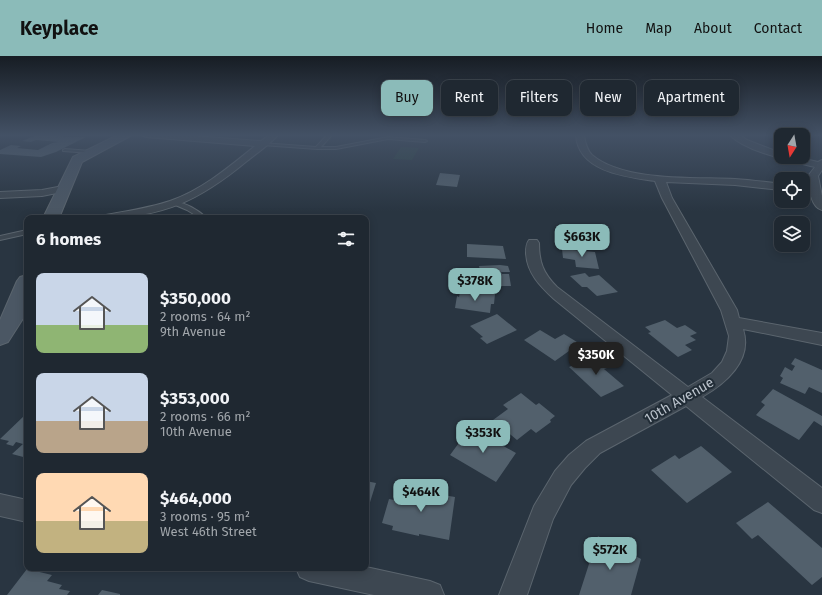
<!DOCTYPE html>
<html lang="en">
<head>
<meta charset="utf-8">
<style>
  body { margin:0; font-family:"Fira Sans",sans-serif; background:#2c343d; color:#f1f3f6; height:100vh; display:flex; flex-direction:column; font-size:15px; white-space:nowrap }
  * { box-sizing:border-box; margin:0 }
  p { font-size:13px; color:#a1a6ab }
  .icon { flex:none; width:22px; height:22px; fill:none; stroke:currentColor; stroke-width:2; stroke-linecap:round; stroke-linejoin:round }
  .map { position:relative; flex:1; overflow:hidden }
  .details { position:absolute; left:24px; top:159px; width:345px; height:356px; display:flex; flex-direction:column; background:#1f2831; border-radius:8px; box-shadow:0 2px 10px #0003,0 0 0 1px #3c444d }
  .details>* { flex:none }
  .top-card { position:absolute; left:381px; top:24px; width:380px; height:36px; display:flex; gap:8px }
  .needle { width:26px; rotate:191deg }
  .fabs { position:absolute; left:774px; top:72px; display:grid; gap:8px }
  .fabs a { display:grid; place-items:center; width:36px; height:36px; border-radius:8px; background:#1f2831; box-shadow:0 2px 10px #0003,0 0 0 1px #3c444d; font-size:20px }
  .price { position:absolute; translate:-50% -34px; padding:0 9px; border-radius:8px; background:#8bbbb9; color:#111; font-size:13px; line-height:26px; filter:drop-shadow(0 1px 2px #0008) }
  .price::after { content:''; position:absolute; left:50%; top:24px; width:12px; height:9px; margin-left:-6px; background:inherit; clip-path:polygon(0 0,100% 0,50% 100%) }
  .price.selected { background:#222; color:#fff }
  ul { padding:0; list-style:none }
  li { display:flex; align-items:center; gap:12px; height:100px; padding:0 12px }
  li span { display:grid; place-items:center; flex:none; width:112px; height:80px; border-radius:8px; color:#555 }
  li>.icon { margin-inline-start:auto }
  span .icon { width:48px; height:48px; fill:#fffc; stroke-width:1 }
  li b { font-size:17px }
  h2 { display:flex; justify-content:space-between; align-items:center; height:48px; padding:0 12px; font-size:17px }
  .tag { padding:0 14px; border-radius:8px; background:#1f2831; box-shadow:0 2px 10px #0003,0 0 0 1px #3c444d; font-size:14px; line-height:36px }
  .tag.selected { background:#8bbbb9; color:#111 }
  header { display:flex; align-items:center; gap:24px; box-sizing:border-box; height:56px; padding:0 20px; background:#8bbbb9; color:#111 }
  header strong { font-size:19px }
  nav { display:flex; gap:22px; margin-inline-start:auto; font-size:14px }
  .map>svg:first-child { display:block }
  .green { fill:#2b4242 }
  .building { fill:#52606c }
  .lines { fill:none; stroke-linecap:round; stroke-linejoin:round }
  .lane-casing { stroke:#5b656e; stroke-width:2 }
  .street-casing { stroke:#5b656e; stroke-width:2 }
  .secondary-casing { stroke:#5b656e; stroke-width:2 }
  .lane { fill:#3d4751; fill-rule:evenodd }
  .street { fill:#3d4751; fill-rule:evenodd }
  .secondary { fill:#4b5764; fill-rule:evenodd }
  .labels { text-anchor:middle; stroke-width:4; stroke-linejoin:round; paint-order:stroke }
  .street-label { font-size:14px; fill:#bac2cb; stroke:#212c36 }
</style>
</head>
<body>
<header>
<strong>Keyplace</strong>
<nav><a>Home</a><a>Map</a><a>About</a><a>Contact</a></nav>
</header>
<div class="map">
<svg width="822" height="539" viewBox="0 0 822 539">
  <rect width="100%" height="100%" fill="#293541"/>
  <!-- green -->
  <path class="green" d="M401 91 419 92 412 104 393 103Z"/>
  <!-- building -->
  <path class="building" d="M37 79 74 81H86L56 96 41 101 0 98V94L11 89 21 90 17 92 38 94 52 87 58 86 36 84 31 86 22 85Z
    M440 117 460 119 457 131 436 129Z
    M467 188 503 190 506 203 467 201Z
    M562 193 595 196 599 213 576 211 575 204 563 202Z
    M500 209 508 210 510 216H501L502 218H509L511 230H492V226H476L474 219H481L479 210Z
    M585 217 589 221 599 219 618 236 597 240 587 231H582L570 220Z
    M460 236 495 238 494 248H491L490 257 455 252 457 240 459 241Z
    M497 258 517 274 487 288 480 282 483 281 470 270Z
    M665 264 677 272 685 269 697 277 690 280 696 284 685 289 692 294 678 301 648 277 651 276 645 271Z
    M540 274 555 283 564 278 585 291 575 298 569 295 555 305 524 284Z
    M594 300 607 312 604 313 624 330 601 341 569 311Z
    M795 302 822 314V337L809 331 805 338 780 327 783 322 780 320 785 311 792 315 795 310 791 308Z
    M773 333 822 360V370L814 365 799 384 756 359 765 349 761 346Z
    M521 337 536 349 539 347 555 360 550 364 551 366 536 377 531 373 517 384 493 364 508 353 503 349Z
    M25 359 27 360V402L12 398 23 388 16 386 13 390 6 388 9 385 0 383Z
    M468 370 516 397 496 426 450 399 464 380 461 378Z
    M701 390 732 416 687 447 651 414 675 399 679 403Z
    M366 425 376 427 366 459Z
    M403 429 432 434V437L455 441 449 484 419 478V480L392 474 393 470 382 467 389 443 399 445Z
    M768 446 822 492V521L812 529 758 479 752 483 736 467Z
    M598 480 641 503 631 539H579Z
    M27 513 52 519 47 525 62 529 59 533 70 535 67 539H7Z
    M102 534 120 538V539H98Z"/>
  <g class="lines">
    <defs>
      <path id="lane" d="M327 79H332L321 91H336L388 81 425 84 427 85 425 86 388 83 336 93H317L262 89 260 88 262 87 316 91Z
        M65 93 91 95 93 96 91 97 63 95V94Z
        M173 146C184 145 199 155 207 162H200L187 154 173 148Z
        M27 174V178L0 184V180Z"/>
      <path id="street" d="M142 79H180L261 85 269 79H278C269 89 257 97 247 105 200 144 163 162 100 162L102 160 106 159C127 155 149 152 170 145 202 134 229 111 255 90L146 81Z
        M576 79H584C585 86 587 94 592 99 624 126 695 121 735 123 750 124 766 126 781 128V134L735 129 666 126 672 142 737 254 739 262 822 277V289L743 273C753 304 726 327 702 341L822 432V457L814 454 686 350 600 397 585 412 571 429 553 463 527 539H499L534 450 555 415 569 399 586 385 672 339 554 243C540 230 527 217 526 197 526 192 526 188 529 184H537L539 187C539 206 543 217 557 231L688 331 712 317 722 306 727 295 729 280 721 254 662 142 655 125C627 121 578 116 576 79Z
        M730 79H740L747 84 781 97V101H796L818 106 822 104V114L818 120 822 140V154C810 151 809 130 808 120L815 111C792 105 746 96 730 79Z
        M63 130 68 133 67 135 42 140 0 142V136L42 134Z
        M0 438 27 444V466L0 460Z
        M366 511 430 525 440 529 444 539H374L309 525 300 521 296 512H366Z"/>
      <path id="secondary" d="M118 79H132L82 106 59 162H43L73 101Z
        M27 219V252L24 261 8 286 0 289V264L17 225 20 221Z"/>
    </defs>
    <!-- lane casing -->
    <use href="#lane" class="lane-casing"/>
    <!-- street casing -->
    <use href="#street" class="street-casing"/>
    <!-- secondary casing -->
    <use href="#secondary" class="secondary-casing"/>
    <!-- lane -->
    <use href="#lane" class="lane"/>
    <!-- street -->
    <use href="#street" class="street"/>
    <!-- secondary -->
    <use href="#secondary" class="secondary"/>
  </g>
  <!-- sky -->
  <linearGradient id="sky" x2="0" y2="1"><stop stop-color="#171d24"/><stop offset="0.51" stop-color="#435165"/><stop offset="1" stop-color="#435165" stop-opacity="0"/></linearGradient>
  <rect width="822" height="155" fill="url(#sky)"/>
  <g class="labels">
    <!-- street labels -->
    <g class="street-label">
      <text transform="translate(679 344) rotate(-30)" y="5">10th Avenue</text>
    </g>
  </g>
</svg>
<div class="fabs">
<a><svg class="needle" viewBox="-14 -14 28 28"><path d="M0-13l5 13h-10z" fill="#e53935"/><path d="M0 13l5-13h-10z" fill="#a1a6ab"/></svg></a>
<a><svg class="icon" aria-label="locate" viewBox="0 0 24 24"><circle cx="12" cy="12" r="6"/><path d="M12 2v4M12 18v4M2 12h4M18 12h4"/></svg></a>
<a><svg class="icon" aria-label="layers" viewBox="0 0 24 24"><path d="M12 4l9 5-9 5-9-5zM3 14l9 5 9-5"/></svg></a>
</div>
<b class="price" style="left:582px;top:202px">$663K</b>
<b class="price" style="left:475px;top:246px">$378K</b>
<b class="price selected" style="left:596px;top:320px">$350K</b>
<b class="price" style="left:483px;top:398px">$353K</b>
<b class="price" style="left:421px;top:457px">$464K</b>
<b class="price" style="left:610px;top:515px">$572K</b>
<div class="top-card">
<a class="tag selected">Buy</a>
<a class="tag">Rent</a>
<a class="tag">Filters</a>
<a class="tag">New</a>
<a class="tag">Apartment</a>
</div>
<section class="details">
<h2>6 homes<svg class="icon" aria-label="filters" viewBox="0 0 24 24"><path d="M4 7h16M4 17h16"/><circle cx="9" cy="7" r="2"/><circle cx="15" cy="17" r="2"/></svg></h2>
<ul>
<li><span style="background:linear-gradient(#c9d6e8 65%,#8fb573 0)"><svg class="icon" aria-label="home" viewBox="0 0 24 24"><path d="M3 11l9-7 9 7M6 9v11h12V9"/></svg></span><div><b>$350,000</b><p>2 rooms · 64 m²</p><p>9th Avenue</p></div></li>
<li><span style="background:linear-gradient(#c9d6e8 60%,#b9a48a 0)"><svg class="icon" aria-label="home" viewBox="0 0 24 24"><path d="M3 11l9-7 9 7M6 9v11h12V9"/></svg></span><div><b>$353,000</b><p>2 rooms · 66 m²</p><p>10th Avenue</p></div></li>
<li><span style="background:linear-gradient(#ffd9b3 60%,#c2b280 0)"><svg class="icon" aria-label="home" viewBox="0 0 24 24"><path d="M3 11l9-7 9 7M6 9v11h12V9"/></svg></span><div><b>$464,000</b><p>3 rooms · 95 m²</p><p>West 46th Street</p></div></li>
</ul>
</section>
</div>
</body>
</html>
